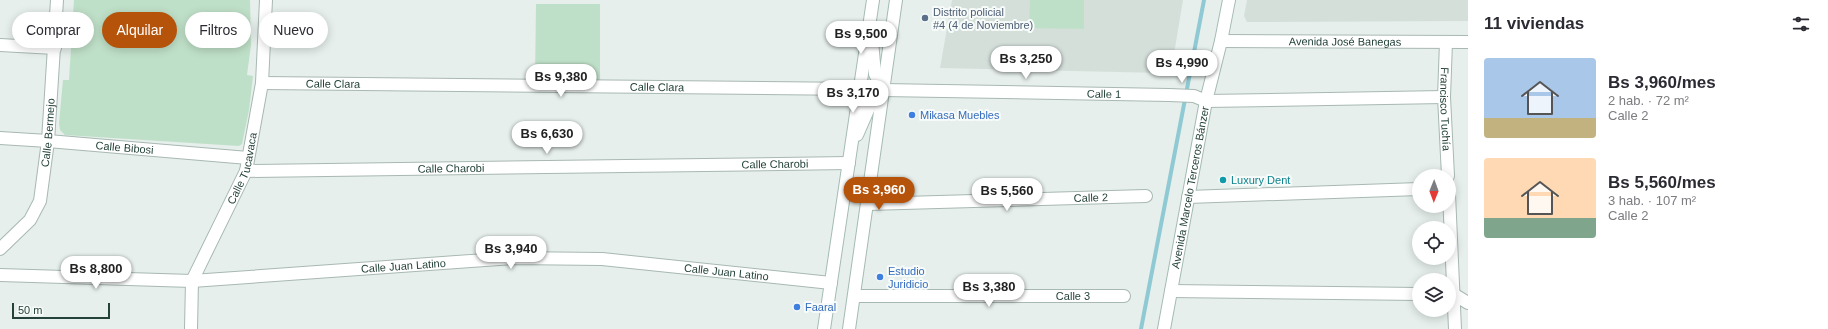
<!DOCTYPE html>
<html lang="es">
<head>
<meta charset="utf-8">
<style>
  body { margin:0; font-family:Arial,sans-serif; background:#f7f7f7; color:#2b2b33; height:100vh; display:flex; flex-direction:column; font-size:15px; white-space:nowrap }
  * { box-sizing:border-box; margin:0 }
  p { font-size:13px; color:#7c7c81 }
  .icon { flex:none; width:22px; height:22px; fill:none; stroke:currentColor; stroke-width:2; stroke-linecap:round; stroke-linejoin:round }
  .map { position:relative; flex:1; overflow:hidden }
  .details { display:flex; flex-direction:column; background:#fff; width:360px }
  .details>* { flex:none }
  .banner { position:absolute; left:12px; top:12px; width:380px; height:36px; display:flex; gap:8px }
  .needle { width:26px; rotate:181deg }
  .buttons { position:absolute; left:1412px; top:169px; display:grid; gap:8px }
  .buttons a { display:grid; place-items:center; width:44px; height:44px; border-radius:50%; background:#fff; box-shadow:0 2px 10px #0003; font-size:20px }
  .scale { position:absolute; left:12px; bottom:10px; width:98px; box-sizing:border-box; padding-left:4px; border:2px solid #24423a; border-top:0; font-size:11px; line-height:14px; white-space:nowrap; color:#24423a; -webkit-text-stroke:3px #f7fbf9; paint-order:stroke }
  .price { position:absolute; translate:-50% -34px; padding:0 9px; border-radius:14px; background:#fff; color:#222; font-size:13px; line-height:26px; filter:drop-shadow(0 1px 2px #0008) }
  .price::after { content:''; position:absolute; left:50%; top:24px; width:12px; height:9px; margin-left:-6px; background:inherit; clip-path:polygon(0 0,100% 0,50% 100%) }
  .price.current { background:#b45309; color:#fff }
  ul { padding:0; list-style:none }
  li { display:flex; align-items:center; gap:12px; height:100px; padding:0 16px }
  li span { display:grid; place-items:center; flex:none; width:112px; height:80px; border-radius:4px; color:#555 }
  li>.icon { margin-inline-start:auto }
  span .icon { width:48px; height:48px; fill:#fffc; stroke-width:1 }
  li b { font-size:17px }
  h2 { display:flex; justify-content:space-between; align-items:center; height:48px; padding:0 16px; font-size:17px }
  .tag { padding:0 14px; border-radius:18px; background:#fff; box-shadow:0 2px 10px #0003; font-size:14px; line-height:36px }
  .tag.current { background:#b45309; color:#fff }
  main { display:flex; flex:1; min-height:0 }
  .map>svg:first-child { display:block }
  .built { fill:#d4dfda }
  .green { fill:#bfe0c8 }
  .lines { fill:none; stroke-linecap:round; stroke-linejoin:round }
  .stream { stroke:#8ec9d4; stroke-width:4 }
  .street-casing { stroke:#a8b8b2; stroke-width:14 }
  .secondary-casing { stroke:#a4bbb3; stroke-width:14 }
  .street { stroke:#fff; stroke-width:12 }
  .secondary { stroke:#fff; stroke-width:12 }
  .service-dot { fill:#5c6f8a; stroke:#f7fbf9; stroke-width:1.5 }
  .shop-dot { fill:#3f7fe0; stroke:#f7fbf9; stroke-width:1.5 }
  .culture-dot { fill:#0f9aa8; stroke:#f7fbf9; stroke-width:1.5 }
  .labels { text-anchor:middle; stroke-width:4; stroke-linejoin:round; paint-order:stroke }
  .service-label { font-size:11px; fill:#4e5e75; stroke:#f7fbf9; text-anchor:start }
  .street-label { font-size:11px; fill:#24423a; stroke:#f7fbf9 }
  .shop-label { font-size:11px; fill:#366cbe; stroke:#f7fbf9; text-anchor:start }
  .culture-label { font-size:11px; fill:#0d838f; stroke:#f7fbf9; text-anchor:start }
</style>
</head>
<body>
<main>
<div class="map">
<svg width="1468" height="329" viewBox="0 0 1468 329">
  <rect width="100%" height="100%" fill="#e6efeb"/>
  <!-- built -->
  <path class="built" d="M952 0H1183L1172 66 1163 73 940 68Z
    M1247 0H1468V21L1247 22 1244 16Z"/>
  <!-- green -->
  <path class="green" d="M74 0H250L251 45 247 75 253 76 249 110 242 144 239 146 65 135 60 130 59 123 63 80H69Z
    M1030 0H1084V29L1029 28Z
    M536 4H600V81L535 80Z"/>
  <g class="lines">
    <!-- stream -->
    <path class="stream" d="M1141 329 1204 0"/>
    <defs>
      <g id="street">
        <path id="s1" d="M1221 41 1468 42"/>
        <path id="s2" d="M1446 42 1444 97 1448 176"/>
        <path d="M0 45 55 48"/>
        <path id="s3" d="M262 83 860 89"/>
        <path id="s4" d="M883 90 1169 95 1194 96 1206 101 1444 97"/>
        <path id="s5" d="M0 138 48 141 248 158"/>
        <path id="s6" d="M246 171 849 163"/>
        <path d="M1449 194 1455 329"/>
        <path d="M1188 197 1419 189"/>
        <path id="s7" d="M868 204 1146 196"/>
        <path id="s8" d="M0 249 30 220 40 201 48 141 57 0"/>
        <path id="s9" d="M0 275 192 281 512 258 602 259 831 283"/>
        <path d="M1171 291 1419 294"/>
        <path d="M1449 295H1455L1468 303"/>
        <path id="s10" d="M854 296H1124"/>
        <path id="s11" d="M191 329 192 281 246 171 262 83 266 0"/>
      </g>
      <g id="secondary">
        <path d="M872 41 875 74 883 90"/>
        <path d="M857 135 871 103 883 90"/>
        <path d="M824 329 873 0"/>
        <path d="M849 329 896 0"/>
        <path id="s12" d="M1164 329 1206 101 1221 41 1229 0"/>
      </g>
    </defs>
    <!-- street casing -->
    <use href="#street" class="street-casing"/>
    <!-- secondary casing -->
    <use href="#secondary" class="secondary-casing"/>
    <!-- street -->
    <use href="#street" class="street"/>
    <!-- secondary -->
    <use href="#secondary" class="secondary"/>
  </g>
  <!-- markers -->
  <circle class="service-dot" cx="925" cy="18" r="4"/>
  <g class="shop-dot">
    <circle cx="912" cy="115" r="4"/>
    <circle cx="880" cy="277" r="4"/>
    <circle cx="797" cy="307" r="4"/>
  </g>
  <circle class="culture-dot" cx="1223" cy="180" r="4"/>
  <g class="labels">
    <!-- service labels -->
    <g class="service-label">
      <text x="933" y="16">Distrito policial<tspan x="933" dy="13">#4 (4 de Noviembre)</tspan></text>
    </g>
    <!-- street labels -->
    <g class="street-label">
      <text dy="4" stroke="none"><textPath href="#s1" startOffset="124">Avenida José Banegas</textPath></text>
      <text dy="4" stroke="none"><textPath href="#s3" startOffset="71">Calle Clara</textPath></text>
      <text dy="4" stroke="none"><textPath href="#s3" startOffset="395">Calle Clara</textPath></text>
      <text dy="4" stroke="none"><textPath href="#s4" startOffset="221">Calle 1</textPath></text>
      <text dy="4" stroke="none"><textPath href="#s2" startOffset="67">Francisco Tuchía</textPath></text>
      <text dy="4" stroke="none"><textPath href="#s8" startOffset="132">Calle Bermejo</textPath></text>
      <text dy="4" stroke="none"><textPath href="#s5" startOffset="125">Calle Bibosi</textPath></text>
      <text dy="4" stroke="none"><textPath href="#s6" startOffset="529">Calle Charobi</textPath></text>
      <text dy="4" stroke="none"><textPath href="#s11" startOffset="172">Calle Tucavaca</textPath></text>
      <text dy="4" stroke="none"><textPath href="#s6" startOffset="205">Calle Charobi</textPath></text>
      <text dy="4" stroke="none"><textPath href="#s12" startOffset="144">Avenida Marcelo Terceros Bánzer</textPath></text>
      <text dy="4" stroke="none"><textPath href="#s7" startOffset="223">Calle 2</textPath></text>
      <text dy="4" stroke="none"><textPath href="#s9" startOffset="404">Calle Juan Latino</textPath></text>
      <text dy="4" stroke="none"><textPath href="#s9" startOffset="728">Calle Juan Latino</textPath></text>
      <text dy="4" stroke="none"><textPath href="#s10" startOffset="219">Calle 3</textPath></text>
    </g>
    <!-- shop labels -->
    <g class="shop-label">
      <text x="920" y="119">Mikasa Muebles</text>
      <text x="888" y="275">Estudio<tspan x="888" dy="13">Juridicio</tspan></text>
      <text x="805" y="311">Faaral</text>
    </g>
    <!-- culture labels -->
    <g class="culture-label">
      <text x="1231" y="184">Luxury Dent</text>
    </g>
  </g>
</svg>
<div class="buttons">
<a><svg class="needle" viewBox="-14 -14 28 28"><path d="M0-13l5 13h-10z" fill="#e53935"/><path d="M0 13l5-13h-10z" fill="#7c7c81"/></svg></a>
<a><svg class="icon" aria-label="locate" viewBox="0 0 24 24"><circle cx="12" cy="12" r="6"/><path d="M12 2v4M12 18v4M2 12h4M18 12h4"/></svg></a>
<a><svg class="icon" aria-label="layers" viewBox="0 0 24 24"><path d="M12 4l9 5-9 5-9-5zM3 14l9 5 9-5"/></svg></a>
</div>
<div class="scale">50 m</div>
<b class="price" style="left:861px;top:55px">Bs 9,500</b>
<b class="price" style="left:1026px;top:80px">Bs 3,250</b>
<b class="price" style="left:1182px;top:84px">Bs 4,990</b>
<b class="price" style="left:561px;top:98px">Bs 9,380</b>
<b class="price" style="left:853px;top:114px">Bs 3,170</b>
<b class="price" style="left:547px;top:155px">Bs 6,630</b>
<b class="price current" style="left:879px;top:211px">Bs 3,960</b>
<b class="price" style="left:1007px;top:212px">Bs 5,560</b>
<b class="price" style="left:511px;top:270px">Bs 3,940</b>
<b class="price" style="left:96px;top:290px">Bs 8,800</b>
<b class="price" style="left:989px;top:308px">Bs 3,380</b>
<div class="banner">
<a class="tag">Comprar</a>
<a class="tag current">Alquilar</a>
<a class="tag">Filtros</a>
<a class="tag">Nuevo</a>
</div>
</div>
<section class="details">
<h2>11 viviendas<svg class="icon" aria-label="filters" viewBox="0 0 24 24"><path d="M4 7h16M4 17h16"/><circle cx="9" cy="7" r="2"/><circle cx="15" cy="17" r="2"/></svg></h2>
<ul>
<li><span style="background:linear-gradient(#a9c7e8 75%,#c2b280 0)"><svg class="icon" aria-label="home" viewBox="0 0 24 24"><path d="M3 11l9-7 9 7M6 9v11h12V9"/></svg></span><div><b>Bs 3,960/mes</b><p>2 hab. · 72 m²</p><p>Calle 2</p></div></li>
<li><span style="background:linear-gradient(#ffd9b3 75%,#7fa58c 0)"><svg class="icon" aria-label="home" viewBox="0 0 24 24"><path d="M3 11l9-7 9 7M6 9v11h12V9"/></svg></span><div><b>Bs 5,560/mes</b><p>3 hab. · 107 m²</p><p>Calle 2</p></div></li>
</ul>
</section>
</main>
</body>
</html>
